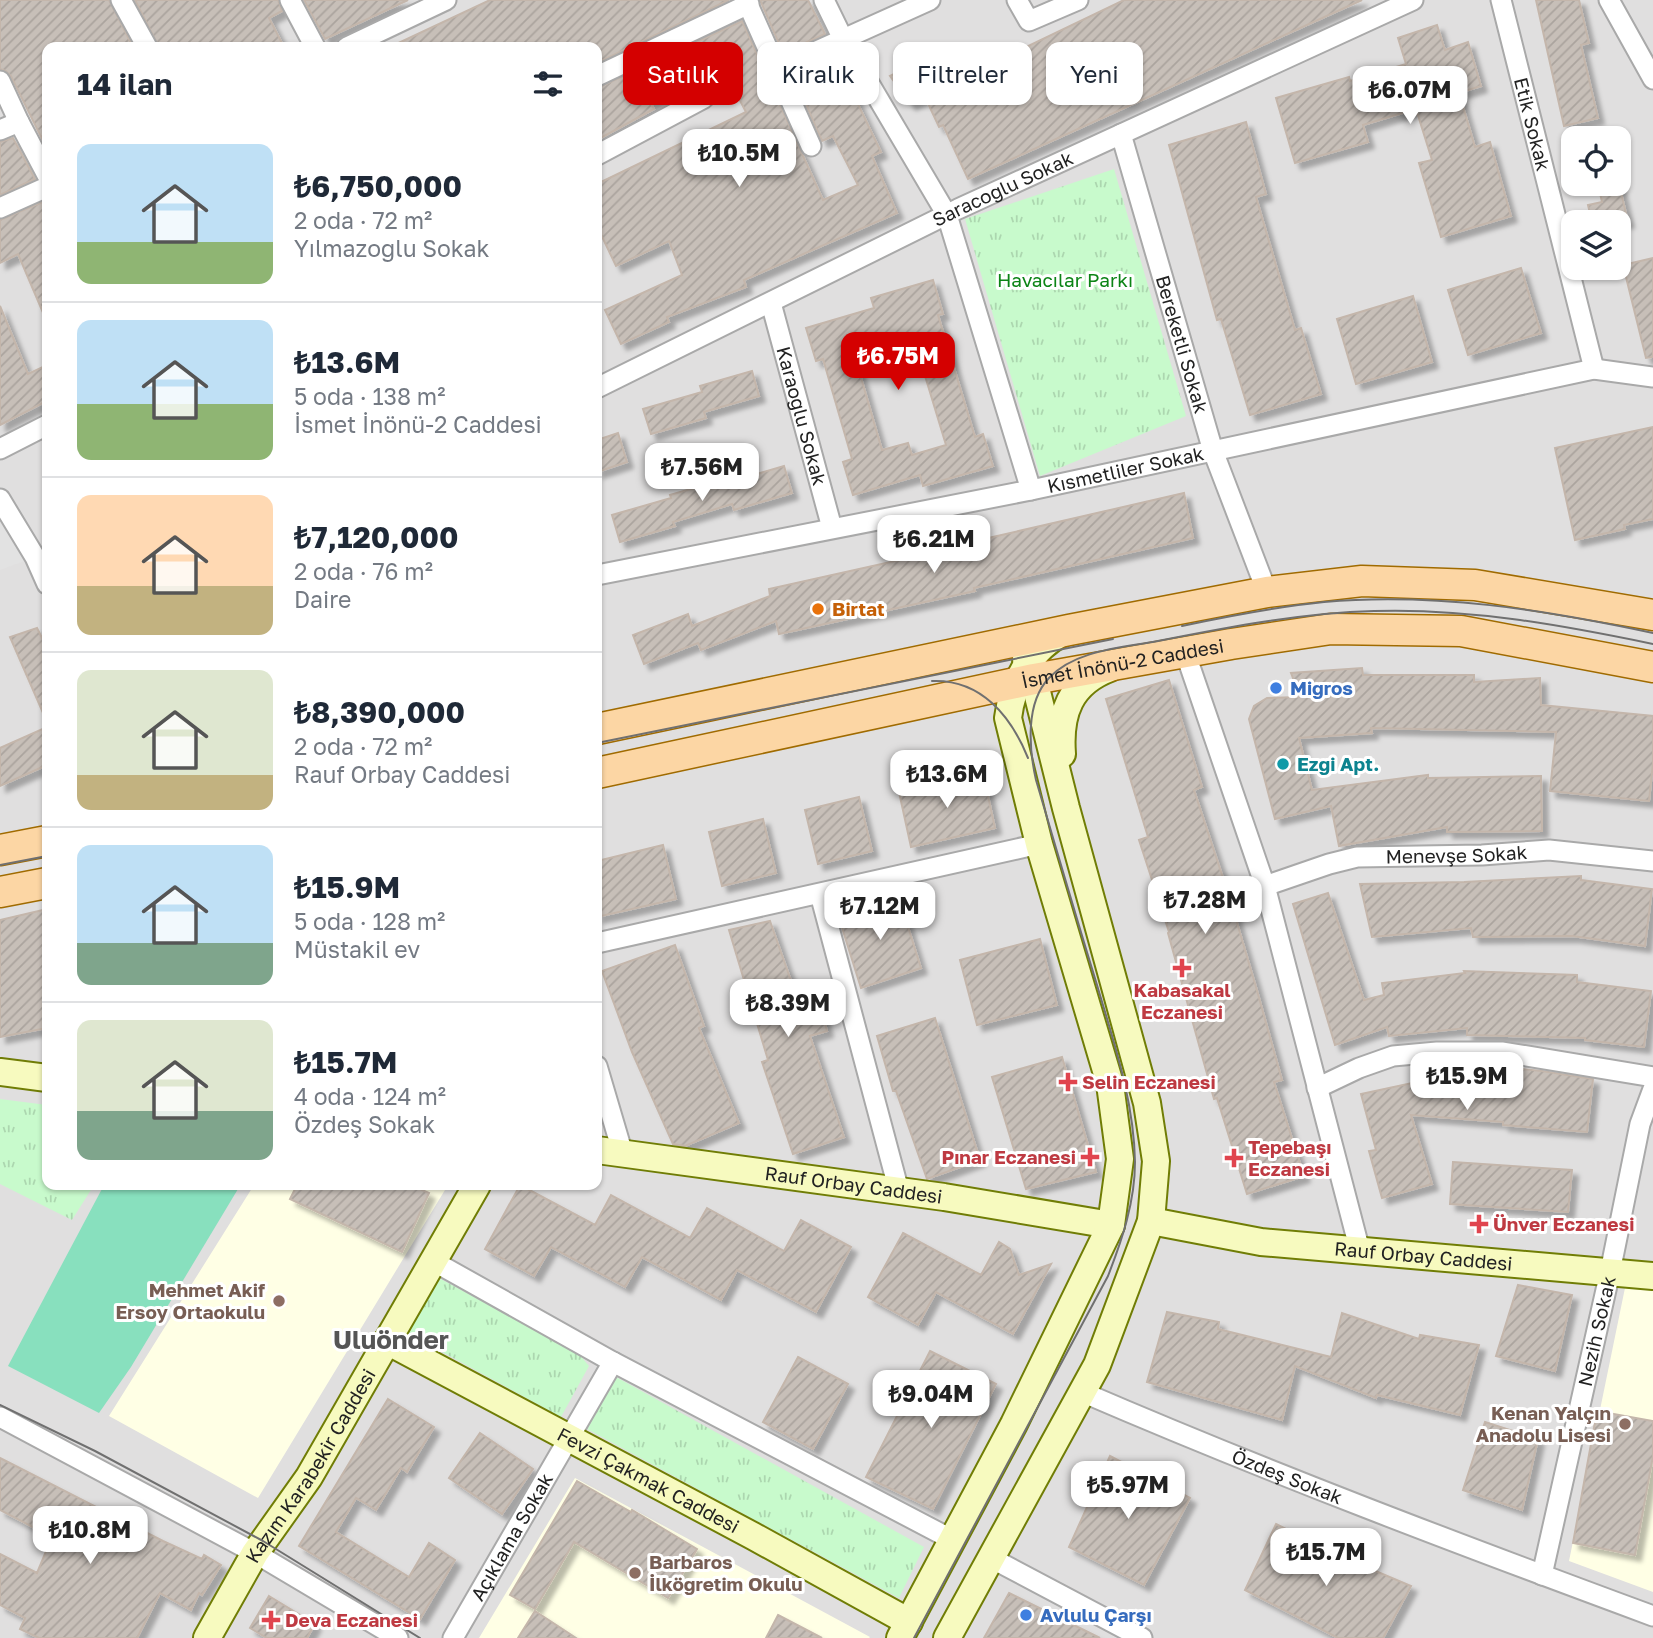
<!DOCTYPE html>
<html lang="tr">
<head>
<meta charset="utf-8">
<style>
  body { margin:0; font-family:"Golos Text",sans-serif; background:#f6f6f7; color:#1f2937; height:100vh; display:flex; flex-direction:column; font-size:26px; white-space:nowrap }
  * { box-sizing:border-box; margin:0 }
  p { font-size:23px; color:#747a83 }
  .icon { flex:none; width:38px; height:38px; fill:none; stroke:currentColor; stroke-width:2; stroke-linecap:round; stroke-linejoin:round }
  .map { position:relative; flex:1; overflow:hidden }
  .sheet { position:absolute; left:42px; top:42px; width:560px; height:1148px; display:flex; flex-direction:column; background:#fff; border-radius:14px; box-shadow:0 2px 5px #0004 }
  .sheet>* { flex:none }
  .hud { position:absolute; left:623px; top:42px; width:665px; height:63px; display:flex; gap:14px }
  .controls { position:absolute; left:1561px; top:126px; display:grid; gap:14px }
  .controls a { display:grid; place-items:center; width:70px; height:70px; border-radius:14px; background:#fff; box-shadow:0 2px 5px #0004; font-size:35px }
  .price { position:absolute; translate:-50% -60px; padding:0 16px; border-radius:14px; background:#fff; color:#222; font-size:23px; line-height:46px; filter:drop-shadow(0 2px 4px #0008) }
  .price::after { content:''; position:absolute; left:50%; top:42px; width:21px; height:16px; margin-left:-10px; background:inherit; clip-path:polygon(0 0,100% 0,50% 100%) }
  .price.current { background:#d40000; color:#fff }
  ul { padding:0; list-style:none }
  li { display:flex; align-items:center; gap:21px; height:175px; padding:0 35px }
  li+li { border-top:2px solid #e0e1e3 }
  li span { display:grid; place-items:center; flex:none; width:196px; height:140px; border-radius:14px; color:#555 }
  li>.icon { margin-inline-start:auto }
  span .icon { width:84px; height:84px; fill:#fffc; stroke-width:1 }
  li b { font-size:30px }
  h2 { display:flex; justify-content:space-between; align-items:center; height:84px; padding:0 35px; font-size:30px }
  .chip { padding:0 24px; border-radius:14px; background:#fff; box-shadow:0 2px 5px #0004; font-size:24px; line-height:63px }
  .chip.current { background:#d40000; color:#fff }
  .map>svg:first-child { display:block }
  .residential { fill:#e0dfdf; fill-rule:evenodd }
  .education { fill:#ffffe5 }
  .park { fill:url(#park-tufts) }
  .pitch { fill:#88e0be }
  .parking { fill:#e2e2e2 }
  .building { fill:url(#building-hatch); stroke:#c4b6ab; stroke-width:2; fill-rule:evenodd; filter:url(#shadow) }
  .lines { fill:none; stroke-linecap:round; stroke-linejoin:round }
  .street-casing { stroke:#a9a9a9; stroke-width:23 }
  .secondary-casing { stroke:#707d05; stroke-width:30 }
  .primary-casing { stroke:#a06b00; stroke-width:33 }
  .street { stroke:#fff; stroke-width:19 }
  .secondary { stroke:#f7fabf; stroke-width:26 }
  .primary { stroke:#fcd6a4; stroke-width:30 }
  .tram { stroke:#707070; stroke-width:2 }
  .food-dot { fill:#e8710a; stroke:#fff; stroke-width:2.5 }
  .shop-dot { fill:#3f7fe0; stroke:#fff; stroke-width:2.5 }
  .culture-dot { fill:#0f9aa8; stroke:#fff; stroke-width:2.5 }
  .health-dot { fill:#e0444e; stroke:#fff; stroke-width:2.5 }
  .education-dot { fill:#8d6e63; stroke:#fff; stroke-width:2.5 }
  .labels { text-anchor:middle; stroke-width:6; stroke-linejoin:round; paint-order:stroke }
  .street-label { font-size:19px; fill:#222; stroke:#fff }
  .park-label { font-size:19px; fill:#0c8416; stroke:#fff }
  .food-label { font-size:19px; font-weight:bold; fill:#c56008; stroke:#fff; text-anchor:start }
  .shop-label { font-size:19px; font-weight:bold; fill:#366cbe; stroke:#fff; text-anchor:start }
  .culture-label { font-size:19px; font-weight:bold; fill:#0d838f; stroke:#fff; text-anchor:start }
  .health-label { font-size:19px; font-weight:bold; fill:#be3a42; stroke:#fff; text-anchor:start }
  .education-label { font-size:19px; font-weight:bold; fill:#785e54; stroke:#fff; text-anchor:end }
  .district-label { font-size:26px; font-weight:bold; fill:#555; stroke:#fff }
</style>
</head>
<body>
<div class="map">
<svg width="1653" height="1638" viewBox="0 0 1653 1638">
  <defs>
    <pattern id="park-tufts" width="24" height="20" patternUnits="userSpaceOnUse" patternTransform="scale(1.75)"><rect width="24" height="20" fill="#c8facc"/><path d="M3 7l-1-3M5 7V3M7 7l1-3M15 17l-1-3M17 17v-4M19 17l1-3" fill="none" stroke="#acd6af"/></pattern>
    <pattern id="building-hatch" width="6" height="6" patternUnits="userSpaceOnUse" patternTransform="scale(1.75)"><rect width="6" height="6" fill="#c7bfb8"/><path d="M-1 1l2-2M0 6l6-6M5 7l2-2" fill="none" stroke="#aba49e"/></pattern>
    <filter id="shadow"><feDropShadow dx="6" dy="6" stdDeviation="2" flood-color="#0004"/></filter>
  </defs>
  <rect width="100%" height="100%" fill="#f2efe9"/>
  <!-- residential -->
  <path class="residential" d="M0 0H1653V1638H0ZM47 47H597V1185H47ZM1573 138H1619V184H1573ZM1573 222H1619V268H1573Z"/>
  <!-- education -->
  <path class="education" d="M254 1185H448L258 1498 109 1416Z
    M1626 1283 1653 1287V1592L1569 1561Z
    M575 1478 870 1637 869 1638H479Z"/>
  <!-- park -->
  <path class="park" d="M1114 169 1186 416 1040 476 965 219Z
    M0 1099 47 1105V1185H94L72 1220 0 1184Z
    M439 1278 579 1354 589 1366 561 1417 402 1330Z
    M616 1377 924 1547 899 1598 587 1429Z"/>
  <!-- pitch -->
  <path class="pitch" d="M104 1185H227L238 1189 131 1367 99 1413 8 1366Z"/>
  <!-- parking -->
  <path class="parking" d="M0 499 35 557 0 570Z"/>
  <!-- building -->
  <path class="building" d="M0 0H109L133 47H47V149L11 76 6 71 0 69Z
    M135 0H278L282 11 269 18 284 47H159Z
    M304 0H408L325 39Z
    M490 0H729L597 63V47H390Z
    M760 0H808L825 34 783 53Z
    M1124 0H1362L968 179 943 125 939 127 925 97 910 104 890 76 940 52 953 82Z
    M1536 0H1579L1589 43 1581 45 1598 118 1564 126Z
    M742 21 823 200 858 185 833 136 822 141 793 75 835 56 881 152 872 156 897 213 744 280 746 287 667 317 669 322 621 344 605 310 682 275 669 241 616 266 597 226V184L746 112 727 76 711 84 692 44Z
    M1437 25 1445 50 1468 42 1481 86 1459 93 1475 147 1490 142 1511 216 1441 237 1419 163 1432 160 1416 109 1363 125 1368 142 1295 163 1276 98 1349 77 1350 81 1406 64 1398 38Z
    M670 55 685 86 651 104 654 109 597 140V88Z
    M1246 122 1266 194 1256 197 1295 330 1301 328 1321 394 1250 415 1221 319 1217 320 1169 145Z
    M13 138 35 179 0 195V142Z
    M1598 184H1619L1628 222H1592L1588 205 1602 202Z
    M47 200V322L18 254 0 263V220Z
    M1653 258V357L1646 358 1623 265Z
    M1521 268 1541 333 1468 355 1448 290Z
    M933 280 943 314 938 315 975 437 983 434 993 466 923 486 920 475 853 495 843 462 852 459 823 359 816 361 806 328 874 308 871 298ZM912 333 946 445 912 455 908 443 882 450 853 350Z
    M1413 296 1432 362 1356 384 1337 319Z
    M0 306 28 374 47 365V401L0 425Z
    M752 371 759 396 704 412 706 418 651 434 643 409 702 392 700 386Z
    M1653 427V519L1624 525 1625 529 1575 540 1555 448Z
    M618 433 627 462 597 472V440Z
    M784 466 792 493 734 510 732 504 673 522 675 526 620 542 612 515 671 498 670 495 722 480 723 484Z
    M1184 493 1193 538 974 588 975 591 779 634 776 621 701 650 698 643 644 664 633 635 688 614 692 626 770 596 769 589 985 541 984 539Z
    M37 628 47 648V722L10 637Z
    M1362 668 1363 675H1474V682L1540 678 1541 705 1653 716V763L1649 801 1550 791 1556 732 1371 728 1372 733 1299 738 1312 790 1428 775V778L1541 776 1542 831 1447 832V827L1339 846 1331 806 1275 819 1249 719 1254 706 1267 698 1300 697 1291 673Z
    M1169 680 1202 787 1194 790 1230 899 1256 987 1282 1080 1274 1082 1304 1176 1247 1194 1217 1098 1214 1099 1168 933 1169 932 1139 840 1148 837 1106 699Z
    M47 727V765L0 786V748Z
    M983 773 995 828 911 847 899 792Z
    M859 797 872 851 818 864 805 810Z
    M763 819 776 873 722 886 709 832Z
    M663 845 676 899 597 917V861Z
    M1581 876V880L1652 889 1645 946 1572 936 1473 937 1471 928 1372 937 1360 884 1464 882Z
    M1328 893 1364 1000 1384 995 1382 983 1465 973 1464 971 1577 975V982L1651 991 1644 1047 1585 1040V1038L1467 1035V1028L1389 1036 1387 1027 1335 1045 1293 904Z
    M898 895 921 968 861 988 838 915Z
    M47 909V1028L0 1037V920Z
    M770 921 795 992 816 987 827 1031 810 1036 844 1137 793 1154 762 1062 768 1060 729 930Z
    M1040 939 1057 1005 977 1025 960 960Z
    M675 945 704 1026 699 1028 739 1123 685 1146 673 1144 632 1052 602 971Z
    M935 1018 980 1160 927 1179 896 1091H893L877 1036Z
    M1062 1057 1096 1172 1026 1189 992 1077Z
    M1469 1064 1542 1071 1593 1079 1587 1132 1503 1125V1122L1411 1115 1432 1184 1382 1198 1369 1151 1376 1150 1361 1094 1417 1082V1071L1469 1067Z
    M1453 1162 1572 1170 1568 1212 1450 1204Z
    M297 1185H411L429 1193 402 1252 290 1199Z
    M520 1185 595 1225 611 1195 690 1238 707 1208 784 1251 801 1220 851 1247 816 1312 737 1270 721 1300 642 1257 625 1287 551 1247 534 1276 485 1249Z
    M903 1233 981 1275 999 1242 1010 1249 1019 1275 1051 1264 1013 1334 936 1292 918 1325 868 1297Z
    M1518 1285 1572 1295 1555 1371 1496 1356Z
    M1167 1312 1219 1322 1218 1329 1331 1357 1342 1313 1419 1339 1420 1335 1479 1345 1460 1415 1377 1395 1376 1398 1295 1366 1282 1420 1147 1382Z
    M930 1351 996 1384 933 1509 866 1477Z
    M798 1357 848 1384 813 1449 763 1422Z
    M388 1399 434 1427 407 1472 401 1468 376 1510 356 1498 336 1532 409 1577 429 1543 455 1560 420 1619 299 1546Z
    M1597 1411 1653 1421V1456L1635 1555 1573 1543Z
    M1485 1422 1538 1439 1522 1510 1463 1490Z
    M480 1433 533 1469 502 1514 449 1478Z
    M1110 1456 1190 1498 1144 1585 1069 1547Z
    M0 1458 163 1541 202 1559 204 1555 221 1565 202 1595 199 1593 191 1610 160 1593 137 1638H39L20 1629 25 1618 0 1605V1554L37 1573 52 1537 0 1510Z
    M577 1481 631 1512 632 1510 697 1549 668 1598 574 1542 535 1609 510 1595Z
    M1276 1524 1333 1553 1411 1586 1383 1638H1338L1245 1590Z
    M1009 1593 1100 1638H984Z
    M269 1596 315 1624 307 1638H267L250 1628Z
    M535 1611 576 1638H518Z
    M778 1615 822 1638H766Z"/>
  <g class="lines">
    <defs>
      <g id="street">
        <path d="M121 0 147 47"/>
        <path d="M290 0 315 47"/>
        <path d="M746 0 811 146"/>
        <path d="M824 0 843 39 947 215 1031 490"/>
        <path d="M1017 0 1029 21 1078 0"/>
        <path id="s1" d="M1501 0 1594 369"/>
        <path d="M1609 0 1653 79"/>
        <path d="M347 47 446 0"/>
        <path d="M777 69 930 0"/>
        <path d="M597 76 749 4"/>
        <path d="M0 81 19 122"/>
        <path d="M0 130 19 122 47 175"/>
        <path id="s2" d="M1121 134 1213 451 1267 592"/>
        <path d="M597 155 704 98 676 39"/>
        <path d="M0 208 47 187"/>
        <path id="s3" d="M771 303 832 528"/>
        <path id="s4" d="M597 388 958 209 1413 0"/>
        <path d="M0 449 47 425"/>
        <path d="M0 499 35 557 47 584"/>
        <path id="s5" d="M597 575 1031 490 1594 369 1653 377"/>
        <path d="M1185 652 1265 886 1360 1251"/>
        <path id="s6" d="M1265 886 1329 864 1357 857 1482 855 1549 850 1653 861"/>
        <path d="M820 894 899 1191"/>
        <path d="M597 943 1039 844"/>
        <path d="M597 1066 623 1154"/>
        <path d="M1317 1088 1359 1068 1393 1056 1437 1052H1503L1653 1077"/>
        <path d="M433 1261 613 1362 951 1539"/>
        <path id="s7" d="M1082 1392C1270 1473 1461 1545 1653 1616"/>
        <path d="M0 1417 255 1553 398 1638"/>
        <path d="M991 1558 1142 1638"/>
        <path id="s8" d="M1542 1575 1610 1272 1640 1124 1653 1089"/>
        <path id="s9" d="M453 1638 613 1362"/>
      </g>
      <g id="secondary">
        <path d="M1062 754C1059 713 1070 683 1110 668"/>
        <path d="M0 1072 47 1078"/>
        <path id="s10" d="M597 1150 944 1197 1111 1225"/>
        <path id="s11" d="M1151 1221 1261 1242 1653 1276"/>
        <path id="s12" d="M387 1341 753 1536 909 1622"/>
        <path id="s13" d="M207 1638 255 1553 309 1477 477 1185"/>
        <path d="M900 1638 1014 1424 1111 1225 1120 1159 1110 1084 1039 844 1008 718C1012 684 1031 647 1064 632"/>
        <path d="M947 1638 1097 1365 1151 1221 1156 1161 1147 1103 1066 808 1032 672 1026 659"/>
      </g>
      <g id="primary">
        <path d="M597 729 1069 630 1267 592 1362 581 1475 585 1653 615"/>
        <path id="s14" d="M597 773 1034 679 1231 644 1331 629 1461 631 1653 667"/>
        <path d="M0 850 47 841"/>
        <path d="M0 892 47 883"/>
      </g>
    </defs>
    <!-- street casing -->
    <use href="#street" class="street-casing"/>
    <!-- secondary casing -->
    <use href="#secondary" class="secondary-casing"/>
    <!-- primary casing -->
    <use href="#primary" class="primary-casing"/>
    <!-- street -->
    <use href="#street" class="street"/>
    <!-- secondary -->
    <use href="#secondary" class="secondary"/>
    <!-- primary -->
    <use href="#primary" class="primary"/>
    <!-- tram -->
    <path class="tram" d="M1182 626C1229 616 1276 607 1324 602 1434 592 1546 610 1653 633
      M932 681C981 679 1011 716 1028 758
      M597 743 1113 639
      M0 865 47 856
      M0 1405 95 1451 263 1541 420 1638
      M914 1638 1108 1276C1122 1240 1135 1202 1135 1162 1134 1101 1114 1043 1097 985 1076 917 1056 848 1036 780 1029 749 1025 703 1049 678 1075 650 1122 648 1158 641 1229 627 1301 613 1374 611 1468 608 1561 625 1653 644"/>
  </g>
  <!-- markers -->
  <circle class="food-dot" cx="818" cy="609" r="7"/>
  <g class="shop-dot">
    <circle cx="1276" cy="688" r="7"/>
    <circle cx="1026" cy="1615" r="7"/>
  </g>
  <circle class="culture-dot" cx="1283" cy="764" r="7"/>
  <g class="health-dot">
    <path d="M1178.5 957.5h7v7h7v7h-7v7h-7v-7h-7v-7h7z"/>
    <path d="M1064.5 1071.5h7v7h7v7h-7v7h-7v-7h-7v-7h7z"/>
    <path d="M1086.5 1146.5h7v7h7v7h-7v7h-7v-7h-7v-7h7z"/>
    <path d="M1230.5 1147.5h7v7h7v7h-7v7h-7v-7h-7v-7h7z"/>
    <path d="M1475.5 1213.5h7v7h7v7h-7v7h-7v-7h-7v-7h7z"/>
    <path d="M267.5 1609.5h7v7h7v7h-7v7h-7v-7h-7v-7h7z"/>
  </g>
  <g class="education-dot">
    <circle cx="279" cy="1301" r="7"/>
    <circle cx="1625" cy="1424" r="7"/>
    <circle cx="635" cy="1573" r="7"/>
  </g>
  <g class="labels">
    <!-- street labels -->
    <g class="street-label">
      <text dy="7" stroke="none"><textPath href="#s1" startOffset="128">Etik Sokak</textPath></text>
      <text dy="7" stroke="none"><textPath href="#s4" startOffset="452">Saracoğlu Sokak</textPath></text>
      <text dy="7" stroke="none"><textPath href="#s2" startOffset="219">Bereketli Sokak</textPath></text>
      <text dy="7" stroke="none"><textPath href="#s3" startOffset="117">Karaoğlu Sokak</textPath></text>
      <text dy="7" stroke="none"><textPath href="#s5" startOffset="539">Kısmetliler Sokak</textPath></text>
      <text dy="7" stroke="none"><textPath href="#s14" startOffset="537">İsmet İnönü-2 Caddesi</textPath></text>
      <text dy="7" stroke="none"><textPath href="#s6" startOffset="196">Menevşe Sokak</textPath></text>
      <text dy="7" stroke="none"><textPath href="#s10" startOffset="259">Rauf Orbay Caddesi</textPath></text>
      <text dy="7" stroke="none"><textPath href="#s11" startOffset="275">Rauf Orbay Caddesi</textPath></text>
      <text dy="7" stroke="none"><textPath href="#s8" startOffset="250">Nezih Sokak</textPath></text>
      <text dy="7" stroke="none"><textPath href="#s13" startOffset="201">Kazım Karabekir Caddesi</textPath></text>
      <text dy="7" stroke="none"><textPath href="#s7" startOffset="222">Özdeş Sokak</textPath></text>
      <text dy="7" stroke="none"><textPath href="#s12" startOffset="296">Fevzi Çakmak Caddesi</textPath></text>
      <text dy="7" stroke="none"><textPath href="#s9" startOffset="117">Açıklama Sokak</textPath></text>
    </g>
    <!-- park labels -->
    <g class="park-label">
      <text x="1065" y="287">Havacılar Parkı</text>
    </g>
    <!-- food labels -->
    <g class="food-label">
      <text x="832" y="616">Birtat</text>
    </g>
    <!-- shop labels -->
    <g class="shop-label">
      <text x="1290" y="695">Migros</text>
      <text x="1040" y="1622">Avlulu Çarşı</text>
    </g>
    <!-- culture labels -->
    <g class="culture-label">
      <text x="1297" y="771">Ezgi Apt.</text>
    </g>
    <!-- health labels -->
    <g class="health-label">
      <text x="1182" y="997" text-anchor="middle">Kabasakal<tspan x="1182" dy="22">Eczanesi</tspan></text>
      <text x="1082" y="1089">Selin Eczanesi</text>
      <text x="1248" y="1154">Tepebaşı<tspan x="1248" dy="22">Eczanesi</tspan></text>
      <text x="1076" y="1164" text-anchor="end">Pınar Eczanesi</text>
      <text x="1493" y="1231">Ünver Eczanesi</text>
      <text x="285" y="1627">Deva Eczanesi</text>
    </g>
    <!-- education labels -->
    <g class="education-label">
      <text x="265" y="1297">Mehmet Akif<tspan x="265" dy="22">Ersoy Ortaokulu</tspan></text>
      <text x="1611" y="1420">Kenan Yalçın<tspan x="1611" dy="22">Anadolu Lisesi</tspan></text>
      <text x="649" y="1569" text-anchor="start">Barbaros<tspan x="649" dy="22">İlköğretim Okulu</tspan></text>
    </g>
    <!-- district labels -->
    <g class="district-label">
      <text x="391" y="1349">Uluönder</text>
    </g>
  </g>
</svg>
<div class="controls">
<a><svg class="icon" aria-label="locate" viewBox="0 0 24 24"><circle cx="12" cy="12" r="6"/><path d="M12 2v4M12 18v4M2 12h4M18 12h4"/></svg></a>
<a><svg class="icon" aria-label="layers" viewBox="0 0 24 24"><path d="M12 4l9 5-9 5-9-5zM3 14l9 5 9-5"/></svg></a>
</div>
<b class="price" style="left:1410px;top:126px">₺6.07M</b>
<b class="price" style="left:739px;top:189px">₺10.5M</b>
<b class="price current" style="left:898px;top:392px">₺6.75M</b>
<b class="price" style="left:702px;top:503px">₺7.56M</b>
<b class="price" style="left:934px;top:575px">₺6.21M</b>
<b class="price" style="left:947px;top:810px">₺13.6M</b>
<b class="price" style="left:1205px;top:936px">₺7.28M</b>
<b class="price" style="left:880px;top:942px">₺7.12M</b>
<b class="price" style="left:788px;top:1039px">₺8.39M</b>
<b class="price" style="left:1467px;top:1112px">₺15.9M</b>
<b class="price" style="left:931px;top:1430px">₺9.04M</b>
<b class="price" style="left:1128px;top:1521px">₺5.97M</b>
<b class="price" style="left:90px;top:1566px">₺10.8M</b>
<b class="price" style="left:1326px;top:1588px">₺15.7M</b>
<div class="hud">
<a class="chip current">Satılık</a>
<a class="chip">Kiralık</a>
<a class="chip">Filtreler</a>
<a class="chip">Yeni</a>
</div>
<section class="sheet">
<h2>14 ilan<svg class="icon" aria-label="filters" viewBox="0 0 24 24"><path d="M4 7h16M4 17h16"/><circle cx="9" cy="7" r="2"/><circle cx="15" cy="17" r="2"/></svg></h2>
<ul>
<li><span style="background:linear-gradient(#bfe0f5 70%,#8fb573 0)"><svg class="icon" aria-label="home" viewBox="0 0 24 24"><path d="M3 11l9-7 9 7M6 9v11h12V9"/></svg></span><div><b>₺6,750,000</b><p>2 oda · 72 m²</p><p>Yılmazoğlu Sokak</p></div></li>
<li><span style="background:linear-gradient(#bfe0f5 60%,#8fb573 0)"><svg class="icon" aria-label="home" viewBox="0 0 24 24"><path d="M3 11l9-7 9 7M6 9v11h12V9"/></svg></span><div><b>₺13.6M</b><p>5 oda · 138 m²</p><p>İsmet İnönü-2 Caddesi</p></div></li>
<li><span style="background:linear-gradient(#ffd9b3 65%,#c2b280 0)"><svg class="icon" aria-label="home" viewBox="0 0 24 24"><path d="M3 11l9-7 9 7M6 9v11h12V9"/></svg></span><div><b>₺7,120,000</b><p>2 oda · 76 m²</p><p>Daire</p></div></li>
<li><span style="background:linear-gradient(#dfe7d0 75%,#c2b280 0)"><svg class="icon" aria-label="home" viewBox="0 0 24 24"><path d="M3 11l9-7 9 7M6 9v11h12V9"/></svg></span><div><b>₺8,390,000</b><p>2 oda · 72 m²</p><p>Rauf Orbay Caddesi</p></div></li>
<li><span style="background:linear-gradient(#bfe0f5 70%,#7fa58c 0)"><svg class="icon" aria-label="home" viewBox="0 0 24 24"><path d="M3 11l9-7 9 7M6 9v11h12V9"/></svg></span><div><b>₺15.9M</b><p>5 oda · 128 m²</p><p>Müstakil ev</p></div></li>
<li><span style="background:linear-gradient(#dfe7d0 65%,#7fa58c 0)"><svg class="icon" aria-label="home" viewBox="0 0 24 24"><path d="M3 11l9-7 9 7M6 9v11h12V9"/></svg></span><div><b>₺15.7M</b><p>4 oda · 124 m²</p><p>Özdeş Sokak</p></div></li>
</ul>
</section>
</div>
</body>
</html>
